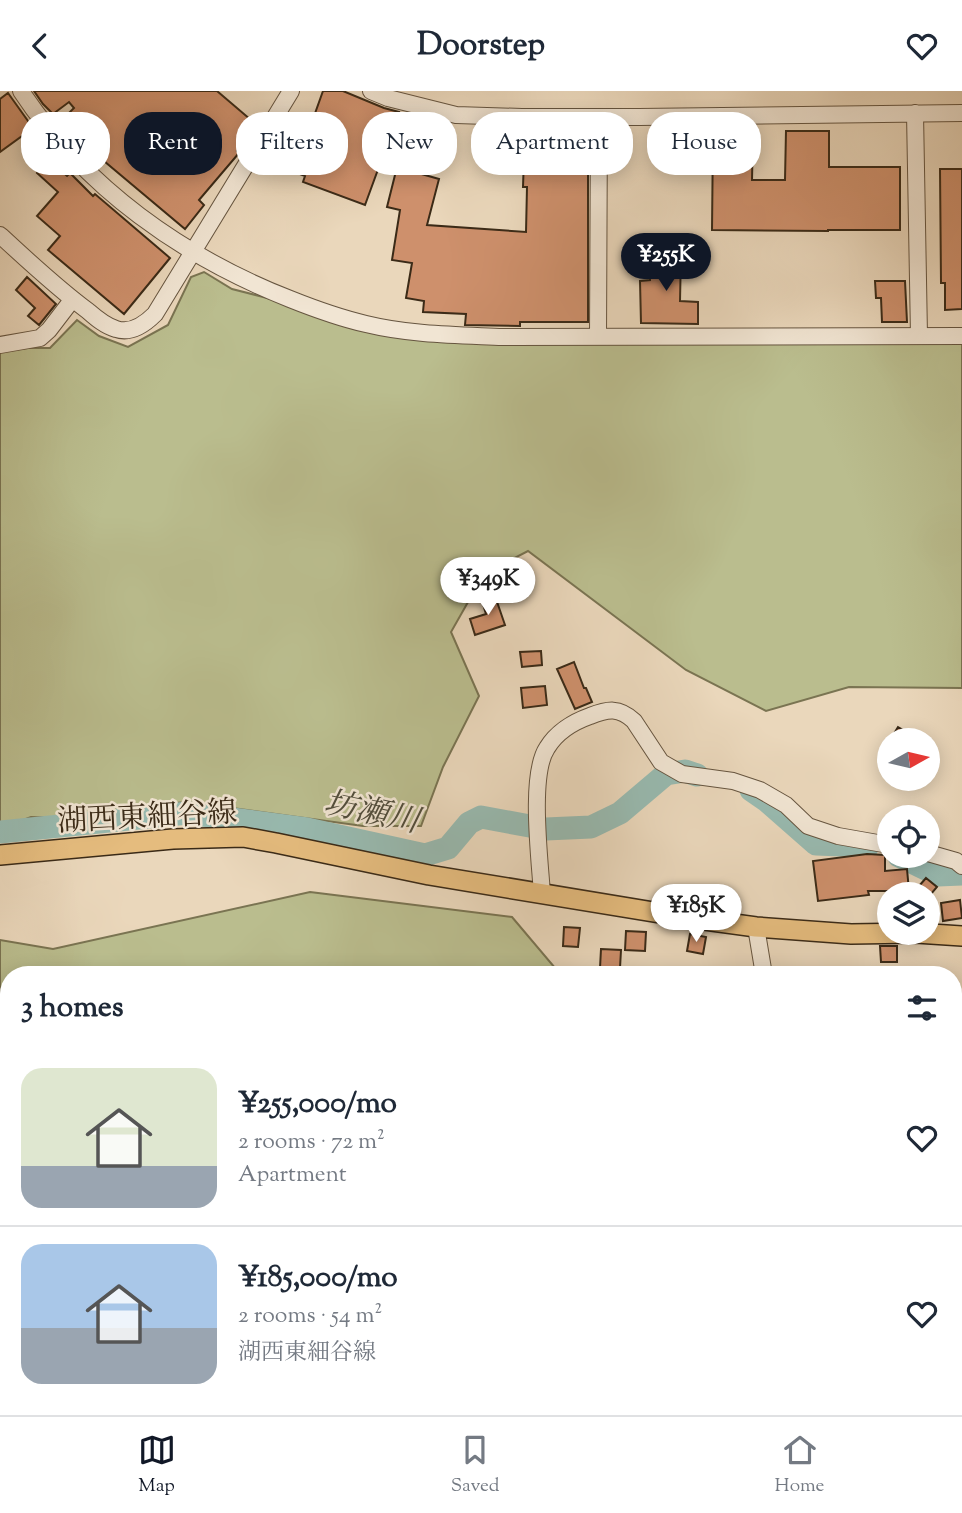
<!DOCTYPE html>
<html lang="en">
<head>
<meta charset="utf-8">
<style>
  body { margin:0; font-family:"Sorts Mill Goudy","Noto Serif JP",serif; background:#f6f6f7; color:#1f2937; height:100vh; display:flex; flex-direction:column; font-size:26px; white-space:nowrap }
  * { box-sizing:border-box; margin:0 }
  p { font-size:23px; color:#747a83 }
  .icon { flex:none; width:38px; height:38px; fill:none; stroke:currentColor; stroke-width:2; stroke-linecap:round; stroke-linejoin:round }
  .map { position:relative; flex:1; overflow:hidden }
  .sheet { position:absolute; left:0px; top:875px; width:962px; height:450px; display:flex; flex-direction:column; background:#fff; border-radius:28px 28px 0 0; box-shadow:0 4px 18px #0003 }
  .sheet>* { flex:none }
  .top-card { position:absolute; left:21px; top:21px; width:920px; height:63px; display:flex; gap:14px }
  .needle { width:46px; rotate:82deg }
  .controls { position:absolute; left:877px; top:637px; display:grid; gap:14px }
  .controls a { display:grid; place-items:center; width:63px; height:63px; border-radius:50%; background:#fff; box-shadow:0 4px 18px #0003; font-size:35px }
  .price { position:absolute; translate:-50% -60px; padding:0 16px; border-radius:24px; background:#fff; color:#222; font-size:23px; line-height:46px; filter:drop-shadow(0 2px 4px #0008) }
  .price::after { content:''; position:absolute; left:50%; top:42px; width:21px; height:16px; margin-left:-10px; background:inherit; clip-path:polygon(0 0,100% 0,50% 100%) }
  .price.current { background:#111827; color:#fff }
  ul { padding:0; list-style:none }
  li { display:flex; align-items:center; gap:21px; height:175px; padding:0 21px }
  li+li { border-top:2px solid #e0e1e3 }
  li span { display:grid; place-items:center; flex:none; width:196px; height:140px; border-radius:21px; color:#555 }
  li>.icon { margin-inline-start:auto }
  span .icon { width:84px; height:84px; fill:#fffc; stroke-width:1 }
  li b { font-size:30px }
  h2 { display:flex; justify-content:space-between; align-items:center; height:84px; padding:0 21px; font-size:30px }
  .pill { padding:0 24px; border-radius:28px; background:#fff; box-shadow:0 4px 18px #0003; font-size:24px; line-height:63px }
  .pill.current { background:#111827; color:#fff }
  header { display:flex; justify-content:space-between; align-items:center; height:91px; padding:0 21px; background:#fff; font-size:32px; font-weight:700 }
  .tabs { display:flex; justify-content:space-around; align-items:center; height:98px; border-top:2px solid #e0e1e3; background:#fff; font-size:19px; color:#747a83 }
  .tabs a { display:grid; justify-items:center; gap:4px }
  .tabs .current { color:#111827 }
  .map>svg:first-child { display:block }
  .green { fill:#babd8e; stroke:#7a7452; stroke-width:2 }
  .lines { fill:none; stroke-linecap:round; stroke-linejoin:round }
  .river { stroke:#98bab0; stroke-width:23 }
  .building { fill:#ce906c; stroke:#3a2a17; stroke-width:2 }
  .minor-casing { stroke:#665540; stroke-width:18 }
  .major-casing { stroke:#3a2a17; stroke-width:22 }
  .minor { stroke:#f1e5d3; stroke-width:16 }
  .major { stroke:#e5bc7e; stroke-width:19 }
  .labels { text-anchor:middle; stroke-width:5; stroke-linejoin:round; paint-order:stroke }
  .street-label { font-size:30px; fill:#3a2a17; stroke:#f1e5d3 }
  .water-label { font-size:32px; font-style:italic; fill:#524e3d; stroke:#f1e5d3 }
</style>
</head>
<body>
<header><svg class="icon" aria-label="back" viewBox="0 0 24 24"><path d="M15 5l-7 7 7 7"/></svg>Doorstep<svg class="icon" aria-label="heart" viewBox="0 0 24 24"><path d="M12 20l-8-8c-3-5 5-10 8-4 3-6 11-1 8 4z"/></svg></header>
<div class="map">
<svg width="962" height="1324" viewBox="0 0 962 1324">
  <rect width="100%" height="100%" fill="#ead7bb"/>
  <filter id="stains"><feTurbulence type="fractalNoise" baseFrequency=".00286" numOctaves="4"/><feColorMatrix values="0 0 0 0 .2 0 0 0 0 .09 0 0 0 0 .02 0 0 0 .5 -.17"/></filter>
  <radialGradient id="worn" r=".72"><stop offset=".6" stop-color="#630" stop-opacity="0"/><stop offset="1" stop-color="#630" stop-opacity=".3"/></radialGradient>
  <!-- green -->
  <path class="green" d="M204 181 232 198 334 224 416 241 962 245V597L849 596 766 620 686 579 528 460 503 473 476 497 451 541 479 605 443 676 421 735H363L189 711 174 712 139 722H111L61 727 31 726 15 732 0 733V261L27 257H50L77 229 99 245 128 256 168 234 191 186Z
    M310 801 512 826 561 884H9V1316H954V1038L962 1034V1324H0V849L53 858Z"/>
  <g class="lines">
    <!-- river -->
    <path class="river" d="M751 699 767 710 816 753 868 755
      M0 741 188 722 307 738 425 764 448 757 469 732 481 726 546 738 591 736 620 722 666 683 685 680 697 684
      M899 765 938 784 962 783"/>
  </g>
  <!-- building -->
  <path class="building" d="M34 0H217L258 35 237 60 239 62 199 109 204 114 185 138 98 65 61 30 74 17 69 11 53 23 43 13Z
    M323 0H343L384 17 399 21 365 114 303 91 305 85 269 71 284 32 308 42Z
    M8 2 33 37 0 61V8Z
    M525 37H588V231H520V235L465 234 466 223 423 221 424 210 406 207 412 172 392 169 400 119 387 116 397 76 439 88 427 134 526 141 527 96H523Z
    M786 40H829V76H900V139H828V140L712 139 713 43H753L752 89H785Z
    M44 48 52 57 39 71 30 62Z
    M49 69 67 85 70 82 93 105 95 103 170 167 124 223 48 159 60 145 37 125 58 101 37 82Z
    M940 78H962V218L945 219V192H941Z
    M649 162H681L680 210 698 211V233L641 232 640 190 650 189Z
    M27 186 56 213 39 234 28 225 35 217 16 199Z
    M875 190H905L907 231H882L881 207H876Z
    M495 505 505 534 475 544 470 528 486 523 482 510Z
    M541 560 542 574 522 576 520 561Z
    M574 571 584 597H586L592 611 575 618 557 578Z
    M545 595 547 614 523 617 521 597Z
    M898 636 921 649H890Z
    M867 763 885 764V780L907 778 909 800H868L869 804 818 810 813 770Z
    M926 787 937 796 931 803H912Z
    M960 809 962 827 943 830 941 812Z
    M564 836 580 837 578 856 563 855Z
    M626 840 646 841 645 860 625 859Z
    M690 843 706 846 703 863 687 860Z
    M880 855H897V871H881Z
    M601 858 621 859 620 877H600Z"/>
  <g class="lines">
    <defs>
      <path id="minor" d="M21 0C85 97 183 166 290 208 315 218 340 227 366 233 411 244 458 244 503 246L962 245
        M371 0 388 7 456 24 522 26H639L962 22
        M915 22 919 245
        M0 144C28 170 57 197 88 220 96 227 105 235 116 238 131 243 144 234 155 223L291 0
        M598 246 599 26
        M0 254 40 247 49 239 72 209
        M928 762 956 770 962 775
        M542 803C540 770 529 684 547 657 556 642 573 631 590 625 608 618 619 616 634 630L661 671 682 683 733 690 760 699 786 714 808 735 838 745 889 754
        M756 836 764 884
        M861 1316 869 1324"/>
      <path id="major" d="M0 764 173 748 243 746 276 752 429 784 690 827 756 836 851 843 916 842 962 845"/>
    </defs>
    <!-- minor casing -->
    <use href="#minor" class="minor-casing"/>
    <!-- major casing -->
    <use href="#major" class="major-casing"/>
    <!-- minor -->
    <use href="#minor" class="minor"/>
    <!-- major -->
    <use href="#major" class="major"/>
  </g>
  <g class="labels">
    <!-- street labels -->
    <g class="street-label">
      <text transform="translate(147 725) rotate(-3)" y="10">湖西東細谷線</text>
    </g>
    <!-- water labels -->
    <g class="water-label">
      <text transform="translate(372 720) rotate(12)" y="11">坊瀬川</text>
    </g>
  </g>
  <rect width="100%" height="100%" filter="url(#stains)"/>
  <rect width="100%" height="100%" fill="url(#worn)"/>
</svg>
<div class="controls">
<a><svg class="needle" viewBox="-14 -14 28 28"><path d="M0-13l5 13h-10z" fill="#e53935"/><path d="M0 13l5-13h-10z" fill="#747a83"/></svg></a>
<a><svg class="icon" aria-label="locate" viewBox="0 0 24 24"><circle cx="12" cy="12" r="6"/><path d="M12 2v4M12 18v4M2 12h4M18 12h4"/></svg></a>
<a><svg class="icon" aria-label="layers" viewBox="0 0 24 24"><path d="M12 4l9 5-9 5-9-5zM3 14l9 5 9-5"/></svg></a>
</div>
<b class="price current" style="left:666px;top:202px">¥255K</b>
<b class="price" style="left:488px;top:526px">¥349K</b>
<b class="price" style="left:696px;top:853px">¥185K</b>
<div class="top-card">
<a class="pill">Buy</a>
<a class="pill current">Rent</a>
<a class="pill">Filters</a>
<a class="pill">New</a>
<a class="pill">Apartment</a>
<a class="pill">House</a>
</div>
<section class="sheet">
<h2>3 homes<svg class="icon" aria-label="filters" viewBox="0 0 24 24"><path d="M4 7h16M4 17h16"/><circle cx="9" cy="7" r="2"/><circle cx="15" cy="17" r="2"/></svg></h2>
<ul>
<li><span style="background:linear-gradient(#dfe7d0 70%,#9aa5b1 0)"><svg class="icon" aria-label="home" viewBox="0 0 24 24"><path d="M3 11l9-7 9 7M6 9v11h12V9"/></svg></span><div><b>¥255,000/mo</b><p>2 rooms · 72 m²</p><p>Apartment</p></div><svg class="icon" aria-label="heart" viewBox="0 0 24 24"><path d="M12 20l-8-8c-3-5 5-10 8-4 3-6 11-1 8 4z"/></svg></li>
<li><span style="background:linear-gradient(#a9c7e8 60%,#9aa5b1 0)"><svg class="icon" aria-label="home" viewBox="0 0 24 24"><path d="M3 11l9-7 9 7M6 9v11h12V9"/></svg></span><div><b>¥185,000/mo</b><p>2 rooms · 54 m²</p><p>湖西東細谷線</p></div><svg class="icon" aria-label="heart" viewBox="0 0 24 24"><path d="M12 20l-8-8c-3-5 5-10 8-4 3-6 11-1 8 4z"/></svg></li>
</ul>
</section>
</div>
<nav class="tabs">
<a class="current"><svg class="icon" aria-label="map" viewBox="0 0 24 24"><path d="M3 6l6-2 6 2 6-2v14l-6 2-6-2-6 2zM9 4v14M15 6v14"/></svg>Map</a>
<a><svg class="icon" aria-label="saved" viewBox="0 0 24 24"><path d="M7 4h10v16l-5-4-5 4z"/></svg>Saved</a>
<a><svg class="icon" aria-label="home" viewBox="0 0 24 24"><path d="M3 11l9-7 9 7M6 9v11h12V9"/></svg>Home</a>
</nav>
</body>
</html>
